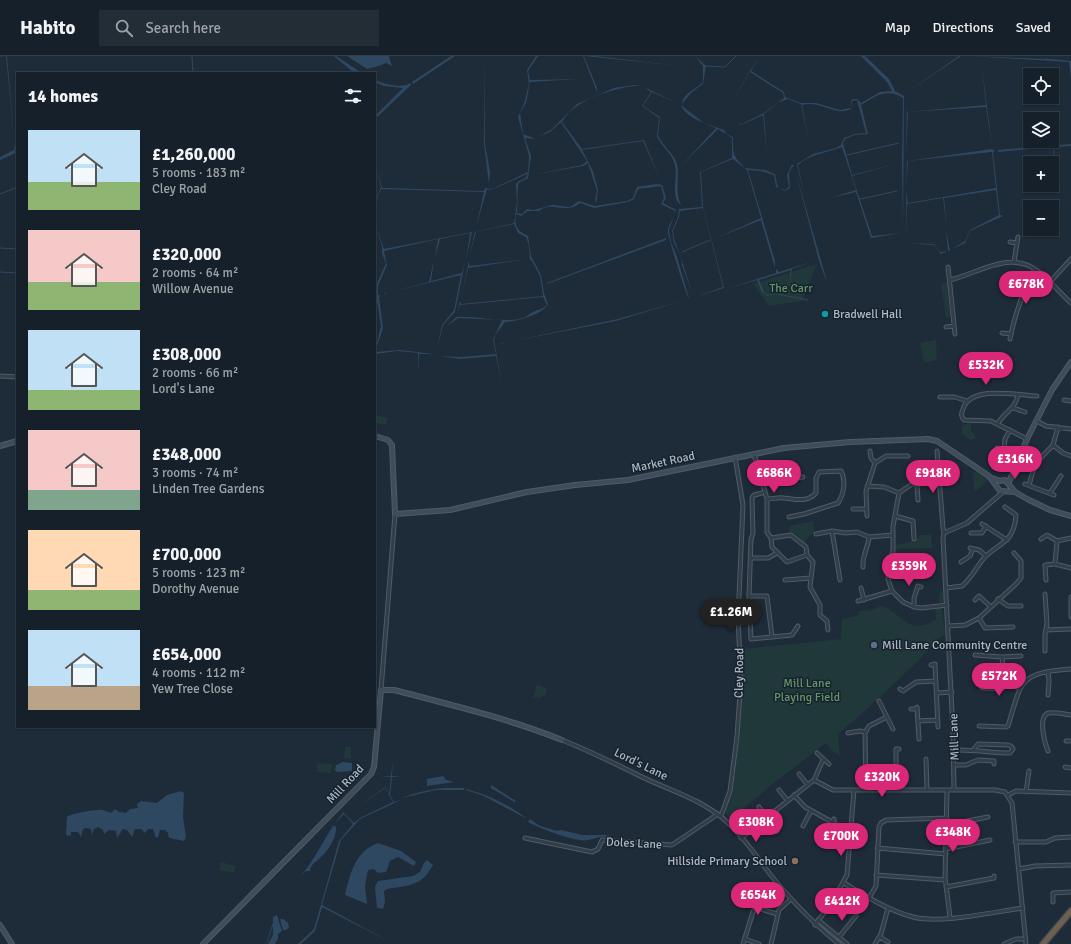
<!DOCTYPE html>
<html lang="en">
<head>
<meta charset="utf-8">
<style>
  body { margin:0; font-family:Signika,sans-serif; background:#232d36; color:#f1f3f6; height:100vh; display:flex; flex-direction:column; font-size:15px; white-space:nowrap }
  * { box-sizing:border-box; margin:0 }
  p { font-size:13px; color:#9ea3a8 }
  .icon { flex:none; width:22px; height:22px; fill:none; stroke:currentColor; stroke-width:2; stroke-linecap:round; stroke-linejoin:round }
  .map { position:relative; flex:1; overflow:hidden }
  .sheet { position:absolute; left:16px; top:16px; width:360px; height:656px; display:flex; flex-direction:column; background:#16202a; border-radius:0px; box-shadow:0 1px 3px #0004,0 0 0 1px #353e47 }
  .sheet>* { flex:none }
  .buttons { position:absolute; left:1023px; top:12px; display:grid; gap:8px }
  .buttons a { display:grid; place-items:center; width:36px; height:36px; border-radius:0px; background:#16202a; box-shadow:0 1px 3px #0004,0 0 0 1px #353e47; font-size:20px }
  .price { position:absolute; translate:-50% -34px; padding:0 9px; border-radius:14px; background:#db2777; color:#fff; font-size:13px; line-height:26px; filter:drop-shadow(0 1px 2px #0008) }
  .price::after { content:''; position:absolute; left:50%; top:24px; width:12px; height:9px; margin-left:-6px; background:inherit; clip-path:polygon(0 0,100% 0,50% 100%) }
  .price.current { background:#222; color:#fff }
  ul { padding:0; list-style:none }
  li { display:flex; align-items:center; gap:12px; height:100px; padding:0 12px }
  li span { display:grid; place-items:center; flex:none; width:112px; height:80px; border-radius:0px; color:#555 }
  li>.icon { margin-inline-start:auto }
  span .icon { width:48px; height:48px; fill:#fffc; stroke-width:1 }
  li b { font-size:17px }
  h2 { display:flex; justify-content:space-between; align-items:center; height:48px; padding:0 12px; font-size:17px }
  header { display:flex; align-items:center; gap:24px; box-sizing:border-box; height:56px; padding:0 20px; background:#16202a; border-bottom:1px solid #353e47 }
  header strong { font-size:19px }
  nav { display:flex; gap:22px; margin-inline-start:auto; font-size:14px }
  .search { width:280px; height:36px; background:#232d36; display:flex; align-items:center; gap:10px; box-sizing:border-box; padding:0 14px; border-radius:0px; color:#9ea3a8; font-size:15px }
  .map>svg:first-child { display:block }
  .green { fill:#203839 }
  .water { fill:#2f4861; fill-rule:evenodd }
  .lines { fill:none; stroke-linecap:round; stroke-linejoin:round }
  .stream { stroke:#2f4861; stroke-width:1 }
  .street-casing { stroke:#4f5b66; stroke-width:5 }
  .secondary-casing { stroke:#4f5b66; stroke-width:6 }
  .highway-casing { stroke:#3c4853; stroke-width:8 }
  .street { stroke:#313d48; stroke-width:3 }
  .secondary { stroke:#3f4c5c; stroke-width:4 }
  .highway { stroke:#6f5f4e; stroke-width:5.5 }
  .culture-dot { fill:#0f9aa8; stroke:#17222d; stroke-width:1.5 }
  .service-dot { fill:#5c6f8a; stroke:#17222d; stroke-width:1.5 }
  .education-dot { fill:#8d6e63; stroke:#17222d; stroke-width:1.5 }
  .labels { text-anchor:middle; stroke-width:3; stroke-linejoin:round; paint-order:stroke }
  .park-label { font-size:12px; fill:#629769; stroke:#17222d }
  .poi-label { font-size:12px; fill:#abb8c5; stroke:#17222d; text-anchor:start }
  .street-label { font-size:12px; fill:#abb8c5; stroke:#17222d }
</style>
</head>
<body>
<header>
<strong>Habito</strong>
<div class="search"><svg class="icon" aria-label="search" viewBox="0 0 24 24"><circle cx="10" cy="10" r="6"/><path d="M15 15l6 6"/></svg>Search here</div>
<nav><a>Map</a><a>Directions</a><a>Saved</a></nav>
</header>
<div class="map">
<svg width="1071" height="888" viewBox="0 0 1071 888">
  <rect width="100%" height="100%" fill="#1e2b38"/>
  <!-- green -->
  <path class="green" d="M817 208 802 245 769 250 753 228Z
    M947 226 950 261 946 262 941 230 942 227Z
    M936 284 937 304 924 307 920 287Z
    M375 359 388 362 386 369 375 367Z
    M971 367V376L974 377 976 382 970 384 962 378V370L965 368Z
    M978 413 990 422 977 434 974 435 973 418Z
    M813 465 815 477 810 479 804 486 795 477 790 476 789 470Z
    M920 479H931L932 492 895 493V489L915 485Z
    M945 532V546L939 547V538Z
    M881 550C890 550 907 570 916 570 921 570 927 568 932 567V565L936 564 935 552H942L945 578C935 584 929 594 921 602 894 628 867 654 838 678L840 700 832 695 826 687 769 731 730 764 725 756C740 709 744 643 741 593L841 583 842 563 859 559V555L871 554Z
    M537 629 546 632V638L541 642 533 641Z
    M345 691H351V703L344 702Z
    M317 707 332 708 331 717 317 716Z
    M221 806 236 810 234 817 219 814Z
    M819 867 845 888H841L820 870Z"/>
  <!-- water -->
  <path class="water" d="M6 0H7L14 82Z
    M334 0H336L362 17 353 16Z
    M347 0H389L392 10 386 7C380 10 374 11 367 13Z
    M451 0H455L413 28 412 26Z
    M485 0V88L490 116 489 128 484 88Z
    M536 0H538L528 15 530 24 580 23 530 26 526 47 520 57 523 78 536 83 525 82 531 100 528 122C526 124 522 124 519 127 517 129 518 151 517 157L522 158 527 153 534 154 552 149 570 151 579 145 595 150 627 145 633 142 637 131 657 128 662 129 666 142 663 147 676 154 669 174 671 186 677 201 689 242C686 239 668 182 668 175 668 168 675 162 675 155L661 148 664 142 661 130 638 133 634 143 628 146 594 152 580 147C566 159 550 144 539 155H528L521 160 516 158C514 170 517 175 528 180L531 200 541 219 544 237 548 248C544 258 516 266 505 266L496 278 494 284 502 329 496 300 460 303 439 300 461 301 496 298 493 284 502 264 458 262 446 271 456 261C478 259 501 268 523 262 527 261 530 257 533 256 539 253 542 254 547 249L543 241 460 249 457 258 460 245 461 248 543 240 540 220 532 205 530 204 529 190 526 181 518 177 514 168 476 176 469 202 475 176 514 167 517 147 516 128 519 125 526 122 527 118 491 134 487 133 476 171 484 136 381 133 378 140 375 161 376 143 381 131 375 107 382 132H388L483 135 486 132 492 133 528 116 529 100 518 61 524 48 529 28 527 14Z
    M583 0H595L680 10 584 0 597 32V36Z
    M695 0 706 10 703 28 692 36 682 48C683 37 697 33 703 26V10Z
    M759 0 751 15 784 36 785 41 801 47H816L840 54 851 52V45L853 43H857L861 47 880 36 892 35 887 26 861 0H865L889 23 895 35 904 40 903 173 902 106 903 42C886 32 876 40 861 49L868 78 855 79 845 83 843 87 852 119 899 107 852 120 872 180 902 177 903 179 902 177 871 182 856 136 830 142 856 134 842 91C827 97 809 98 798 109L805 142 797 108 813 98 836 92 841 89 844 82 855 78 866 77 857 44 852 45 851 53C835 61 820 44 802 49L810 93 801 48 788 43 779 46 764 58 767 99 763 59 741 69 738 67 742 68 764 57 784 42 783 37 750 16 718 69Z
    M959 0H961L906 37Z
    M969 0 1046 3 1047 0V3H1050L1071 5V23L1069 6Z
    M981 3 992 91 986 51 908 56 906 101 907 41V56L986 49Z
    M375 24C384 28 403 33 410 27L411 29 375 63V60L403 32 384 30 375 26Z
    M634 29H642C618 31 575 42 562 66L582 93 644 84 660 123 643 85 582 94 593 115 598 134 596 148 595 143 597 135 588 107 583 110 531 119 582 109 587 105 561 66 550 76 537 81 551 74 577 48 614 32Z
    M644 31 679 48 652 36 643 50 660 61 658 79C662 90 674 97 677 108 680 122 674 134 681 149 670 142 678 121 675 110 673 97 661 91 657 80L659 62 642 50 651 36Z
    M681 49 704 67 724 74 726 78 733 81C733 98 732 99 745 112L765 114 775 118 778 132 785 134 789 131 787 119 792 108 794 111H792L789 117 790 132 785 135 776 131 774 119 761 115 748 114 775 205V212L761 164 714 183 761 162 747 114 733 103 701 116 703 151 724 232 695 241 723 231 703 152 680 155 679 161 673 175 675 186 681 200 682 209 693 240 680 198 674 187 672 175 678 161 679 153 702 151 700 116 732 102V82L718 73 680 111 716 72C706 68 684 60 681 49Z
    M15 87 17 94V110L16 97 0 104V101L14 94Z
    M1071 88V90L1054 91 1058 143 1053 91 998 96V94Z
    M992 93 995 95 993 97 1000 159 1003 160 970 175 965 187 941 198 934 189 908 187 934 188 940 196 948 195 946 175 950 194 965 185 970 174 999 159 996 134 944 142 947 173 943 142 907 148V183L906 135 908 147 996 132 992 96 908 105 906 133 907 105Z
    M795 114 824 215 827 227 819 205Z
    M375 168 384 193 472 176 466 204 470 177 440 183 435 202 438 183 384 195 387 209 378 230V239L381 240 379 241 383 272 375 296 400 294 433 298H419V318L418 297 397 295 376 298 378 307 375 295 381 270 375 232 386 207 382 198V190Z
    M666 182V184L547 228V227Z
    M434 203 431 225 462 217 465 206 455 256 443 269 437 293 442 269 454 254 461 219 382 238 429 226Z
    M528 203 468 212 461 243 469 204V210Z
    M815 205 792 213 789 234 767 240 762 236 757 224 726 233 776 217V213L779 216ZM791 214 789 233 768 239 764 237 759 224Z
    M685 244 616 265 498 288 618 263Z
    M393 704 392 720 401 721H392L390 739 394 746 401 744 360 763 341 784 322 849 394 888 322 851 315 875 301 888H298L314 873 339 785 353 768 344 758 333 769 336 771C337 780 329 794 322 800 317 806 311 807 310 815H306L293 827C315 809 324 778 343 757L340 753 354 767 360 762 393 746 385 732 358 751 385 731 389 738 391 721 380 720H391Z
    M343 706 352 707V715L337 716 335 714 336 709Z
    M443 720 446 724 454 726 427 730V723Z
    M491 729 516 745 514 746 491 732Z
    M464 732V734H436L402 742C421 734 444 731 464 732Z
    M466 733C486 738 512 750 527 763L484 740 466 734Z
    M181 735 184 737 183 761 186 781 184 785 169 782 168 777 165 774H160L158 781 156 782 153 773H148L145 777 141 773H135L132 781 127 774 123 773 117 782 116 775 109 774 104 778 103 774 98 771 94 773 92 779 91 773 86 772 83 773 81 781 78 776H71V779L68 780 66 778 67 761C70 758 97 753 102 754 104 754 108 756 111 757L115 753 119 756 126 757 130 753 138 752 137 748 141 745 157 747 167 739Z
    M530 763 540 770 557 775 561 774 582 779H607L611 780 612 783 673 786 611 784C604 778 595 783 588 784 577 787 539 772 528 766Z
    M378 787 401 795 416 806 414 810 398 801 390 805 386 816 378 817 374 813 368 814 365 830 367 848 345 839C350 818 355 795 378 787Z
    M427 804 433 809C421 831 409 829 387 833L384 835 385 846 383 853 377 852 375 831 378 825 413 820 420 816 424 807Z
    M277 859 282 875 278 878V883L275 888H268L273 879V869L267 887 266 888 273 866V861Z
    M280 863H283L288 867 289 872 286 874H283Z"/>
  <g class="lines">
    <!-- stream -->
    <path class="stream" d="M0 0H3
      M192 0 193 17
      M706 10 725 11 736 0
      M847 99 899 87
      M0 138 15 132
      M860 143 897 135
      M0 192 17 193
      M682 196 710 184
      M0 216 17 217
      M777 238 808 244"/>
    <defs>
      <path id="street" d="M1010 186 1017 187
        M1014 206 1018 181
        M948 211 955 278
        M950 224C976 218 1009 195 1035 213 1048 222 1059 236 1071 247
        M1050 226 1071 203
        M946 271 954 270
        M1002 277 1011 278
        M1010 283C1015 257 1023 235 1035 213
        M0 320 17 321
        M940 341H955L967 345
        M1064 344 1071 345
        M1013 352 1025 356
        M1037 365 1046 370 1071 373
        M998 367C1005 356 1015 353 1018 339
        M1027 383 991 365 964 364C961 361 961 357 963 353 970 329 1018 339 1037 340
        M1053 389 1063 397 1071 400
        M997 392 1004 393
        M870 395 871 402 875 407
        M937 395 943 472 944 477 943 482 953 675 954 734
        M754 398 767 443V476L771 482 772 491 787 506 807 499 806 491 791 479 771 482
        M1003 404 1005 383 1010 374
        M1020 411 1033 414
        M940 427 912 428 899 437 893 470V494L889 514 888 523 892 535 903 546 914 551 922 552 947 549
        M762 428 774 422 781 424 803 421
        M917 428 918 444
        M1025 428 1054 439
        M1029 429 1035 408 1053 389 1058 371
        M867 430 884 431 899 437
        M1050 437 1061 420
        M767 443C772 443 779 441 784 442 795 443 807 447 816 437V422L819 416 841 415C846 424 844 438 838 447L804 458 789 461
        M853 453H866
        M867 460 866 435 875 407 886 400H908
        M895 460 913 465 914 483
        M982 468 1007 484
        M832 475 840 524
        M944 477 967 467 1004 435
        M971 477H982L986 470
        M816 478 832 475 846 477 857 476 869 481
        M1041 483 1047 479 1057 485 1071 482
        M970 492 979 494 986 500
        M807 499 813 506 810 531 820 549V559L827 565 828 574
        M751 502H768L777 497
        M891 506 903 509 922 505
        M961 506 970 500 973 493
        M1055 508 1057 485
        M863 511C862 500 868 492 869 481L893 479
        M785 524 811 522
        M1046 524 1045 509 1055 508 1071 512
        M861 532 864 544
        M946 532 962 530C972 522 977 509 986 500 1003 485 1014 485 1016 459L1005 451
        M1045 538 1047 568 1045 578V595
        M749 540H767L772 581 751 583 749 540 751 484 753 477 752 442 754 439 762 437
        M1071 541V561
        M998 543 1008 550H1021
        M975 544 979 540 991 551
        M858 545 892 535
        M914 551V542L918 530 921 531
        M979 562 985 572 1013 571
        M948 570 965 569 979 562 1017 527 1021 522V505L1014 497
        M1046 574 1071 573
        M772 581 792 579 798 570
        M975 599 1002 601 1021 600
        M1002 601C1004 619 1002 625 1019 632
        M931 609 935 608 938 671
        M1048 616 1049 625 1048 639
        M982 632 1002 633 1008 627
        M900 633 903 635 916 626 936 625
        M381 634 395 458
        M937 637 952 636
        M879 645 893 673
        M917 651 919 683
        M911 653H917
        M918 665 938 664
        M979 670 1006 671 1008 670C1022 624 1019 617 1071 613
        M848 677 860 675 865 676
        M562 684C590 695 616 708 642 721 671 735 704 744 728 767 748 785 761 808 778 828 797 850 816 870 839 888
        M1066 685H1071
        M954 694C973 693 991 697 1010 697L1013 693 1011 690 1008 689 978 688 974 693
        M1048 695C1045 688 1037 659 1049 657 1056 656 1064 658 1071 659
        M817 697 829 708
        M926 703 927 734
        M955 709H966L978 704 994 705V708
        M1065 711 1071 712
        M799 718 807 728
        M814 724 833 734H995L1005 736 1012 747 1026 888
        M779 734 787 744
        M866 734 865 677 869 670 887 661
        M896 734V693H899
        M947 734 945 821 950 861
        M1026 736 1029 715
        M794 739 805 751 832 766 826 777
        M1008 739 1016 735 1071 737
        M759 751 777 775
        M721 760 730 735 737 680 741 623 738 563 743 449 735 401
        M834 763 832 766 835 767
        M947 769 988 761
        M803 770 811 755
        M525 782 592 796 598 793 602 784 672 789 718 758
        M741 782 814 724 823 704
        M1015 786H1046L1055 782 1071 781
        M877 792 946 798
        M946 793 990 784
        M1019 813 1035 810 1071 809
        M876 819 945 824
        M844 827C866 840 887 854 913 861 941 868 993 856 1023 852
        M946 831 994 822V820
        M751 841 761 853 777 858
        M869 842 876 830 879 771 881 767 886 764 947 762
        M1053 846V837L1071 836
        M818 864 847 888
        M815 869 834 843 847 819 854 734
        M839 881 856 860
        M880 881 888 886
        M745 883 759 888
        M743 888 753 856 757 850
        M771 888 779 854 791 843
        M875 888 881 878 888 852
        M1004 888 1016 883H1025"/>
      <path id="secondary" d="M375 380 388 384 392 389 395 458 450 454 527 436 575 429 628 424 784 392 850 386 928 383 937 385 989 420 1000 435 1015 436
        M0 390 17 385
        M992 422 1000 425 1005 424 1015 436 1029 444 1050 454 1071 460
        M1009 426 1027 383 1052 334 1071 306
        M0 869 12 888
        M203 888 371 718 374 711 381 634H394C451 649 507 662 562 684"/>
      <path id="highway" d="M1043 888 1071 855"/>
    </defs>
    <!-- street casing -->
    <use href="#street" class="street-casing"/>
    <!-- secondary casing -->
    <use href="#secondary" class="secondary-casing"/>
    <!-- highway casing -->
    <use href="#highway" class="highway-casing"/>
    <!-- street -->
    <use href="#street" class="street"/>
    <!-- secondary -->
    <use href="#secondary" class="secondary"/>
    <!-- highway -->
    <use href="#highway" class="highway"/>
  </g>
  <!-- markers -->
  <circle class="culture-dot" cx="825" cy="258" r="4"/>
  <circle class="service-dot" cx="874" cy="589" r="4"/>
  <circle class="education-dot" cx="795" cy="805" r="4"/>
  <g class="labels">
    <!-- park labels -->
    <g class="park-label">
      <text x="791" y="236">The Carr</text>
      <text x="807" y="631">Mill Lane<tspan x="807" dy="14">Playing Field</tspan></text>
    </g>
    <!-- poi labels -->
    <g class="poi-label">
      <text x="833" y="262">Bradwell Hall</text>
      <text x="882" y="593">Mill Lane Community Centre</text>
      <text x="787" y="809" text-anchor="end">Hillside Primary School</text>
    </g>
    <!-- street labels -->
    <g class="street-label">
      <text transform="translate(663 406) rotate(-12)" y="4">Market Road</text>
      <text transform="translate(739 617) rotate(-89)" y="4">Cley Road</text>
      <text transform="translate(954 681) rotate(-92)" y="4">Mill Lane</text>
      <text transform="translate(641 708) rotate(26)" y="4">Lord's Lane</text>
      <text transform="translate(345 728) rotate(-47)" y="4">Mill Road</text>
      <text transform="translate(634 787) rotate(3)" y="4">Doles Lane</text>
    </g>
  </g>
</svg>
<div class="buttons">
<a><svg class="icon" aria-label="locate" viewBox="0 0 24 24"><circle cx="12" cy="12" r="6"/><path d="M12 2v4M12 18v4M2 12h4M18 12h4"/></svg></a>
<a><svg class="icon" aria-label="layers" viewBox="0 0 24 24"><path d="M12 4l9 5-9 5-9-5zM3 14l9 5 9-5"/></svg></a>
<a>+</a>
<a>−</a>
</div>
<b class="price" style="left:1026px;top:249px">£678K</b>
<b class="price" style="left:986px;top:330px">£532K</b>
<b class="price" style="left:1015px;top:424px">£316K</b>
<b class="price" style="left:774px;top:438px">£686K</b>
<b class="price" style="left:933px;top:438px">£918K</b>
<b class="price" style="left:909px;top:531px">£359K</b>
<b class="price current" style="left:731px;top:577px">£1.26M</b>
<b class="price" style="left:999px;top:641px">£572K</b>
<b class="price" style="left:882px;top:742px">£320K</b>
<b class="price" style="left:756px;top:787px">£308K</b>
<b class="price" style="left:953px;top:797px">£348K</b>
<b class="price" style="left:841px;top:801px">£700K</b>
<b class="price" style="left:758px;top:860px">£654K</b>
<b class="price" style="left:842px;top:866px">£412K</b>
<section class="sheet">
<h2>14 homes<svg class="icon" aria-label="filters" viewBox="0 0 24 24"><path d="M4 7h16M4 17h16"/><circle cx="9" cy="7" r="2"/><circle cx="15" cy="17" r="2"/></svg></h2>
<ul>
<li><span style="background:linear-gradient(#bfe0f5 65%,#8fb573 0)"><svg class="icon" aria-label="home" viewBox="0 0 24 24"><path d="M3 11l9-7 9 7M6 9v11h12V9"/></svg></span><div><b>£1,260,000</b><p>5 rooms · 183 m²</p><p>Cley Road</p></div></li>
<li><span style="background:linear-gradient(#f6c9c9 65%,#8fb573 0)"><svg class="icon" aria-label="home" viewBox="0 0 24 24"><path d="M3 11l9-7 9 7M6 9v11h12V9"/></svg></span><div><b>£320,000</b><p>2 rooms · 64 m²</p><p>Willow Avenue</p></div></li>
<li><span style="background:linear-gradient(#bfe0f5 75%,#8fb573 0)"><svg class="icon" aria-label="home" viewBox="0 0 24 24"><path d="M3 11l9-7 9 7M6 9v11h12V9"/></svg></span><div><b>£308,000</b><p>2 rooms · 66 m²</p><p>Lord's Lane</p></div></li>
<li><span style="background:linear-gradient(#f6c9c9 75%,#7fa58c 0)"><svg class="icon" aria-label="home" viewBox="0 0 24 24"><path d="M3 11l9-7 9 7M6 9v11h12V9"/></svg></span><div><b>£348,000</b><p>3 rooms · 74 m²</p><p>Linden Tree Gardens</p></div></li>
<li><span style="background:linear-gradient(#ffd9b3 75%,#8fb573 0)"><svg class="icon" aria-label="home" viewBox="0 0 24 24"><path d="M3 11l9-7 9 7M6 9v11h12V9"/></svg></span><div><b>£700,000</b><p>5 rooms · 123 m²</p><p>Dorothy Avenue</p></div></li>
<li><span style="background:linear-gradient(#bfe0f5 70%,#b9a48a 0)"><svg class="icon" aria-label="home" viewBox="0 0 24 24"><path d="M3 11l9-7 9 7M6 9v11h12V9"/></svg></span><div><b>£654,000</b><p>4 rooms · 112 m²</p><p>Yew Tree Close</p></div></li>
</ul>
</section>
</div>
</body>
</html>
